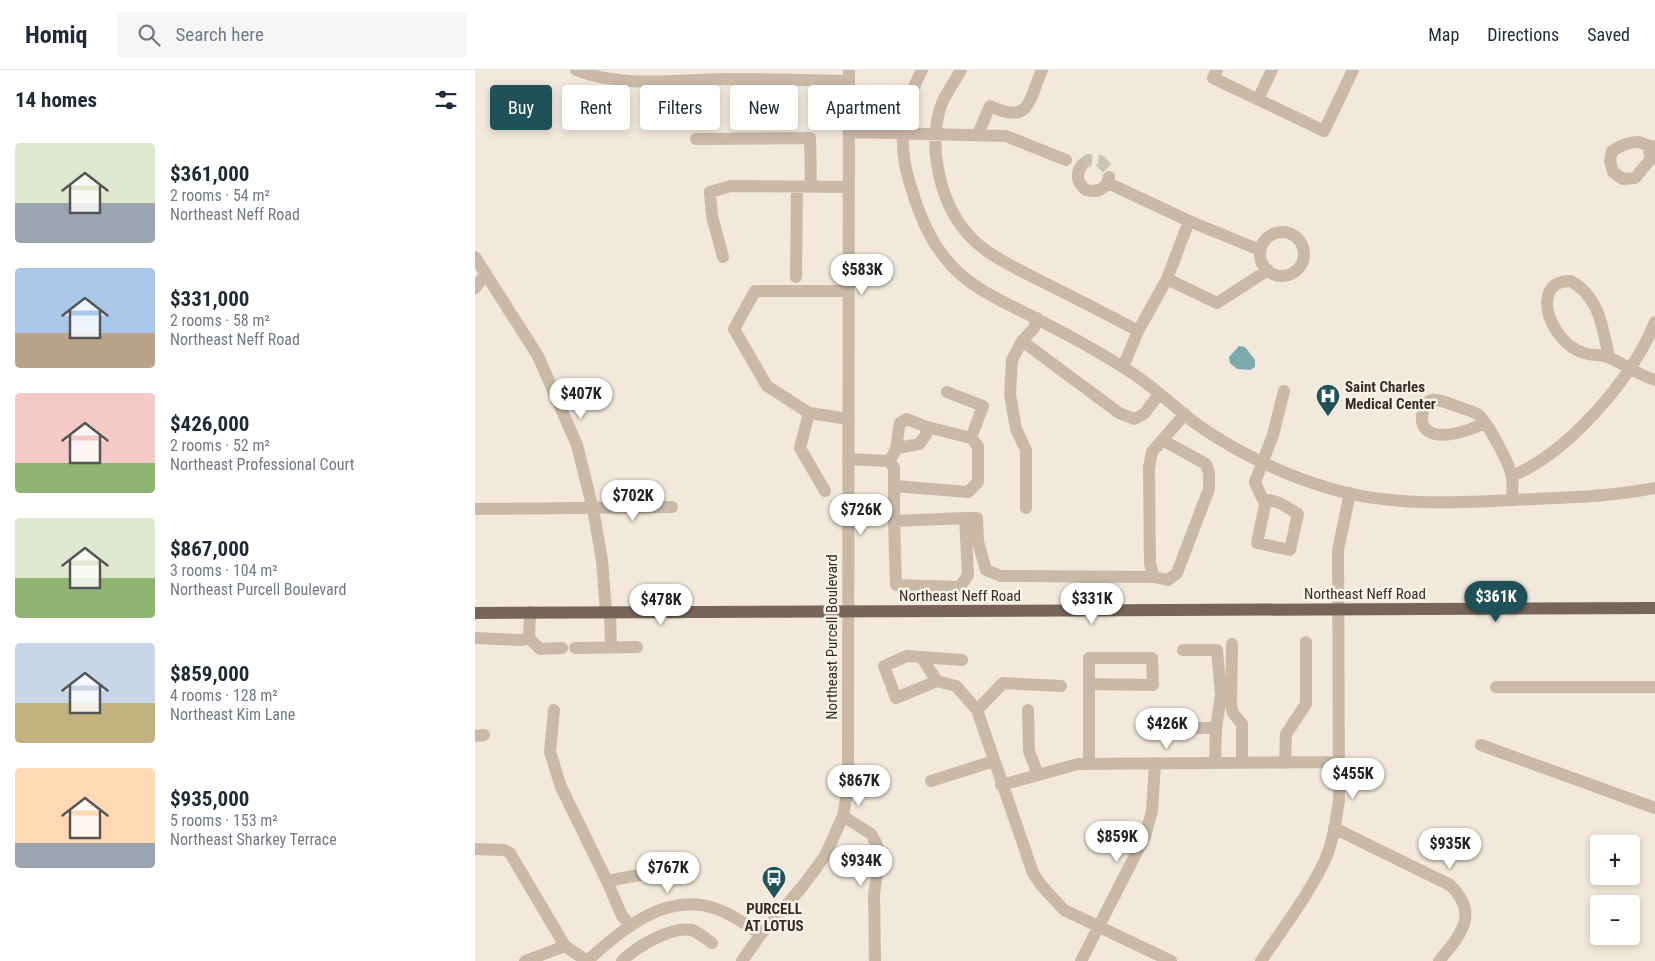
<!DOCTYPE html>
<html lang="en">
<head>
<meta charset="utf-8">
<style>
  body { margin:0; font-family:"Roboto Condensed",sans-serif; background:#f6f6f7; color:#1f2937; height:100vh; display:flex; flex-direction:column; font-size:19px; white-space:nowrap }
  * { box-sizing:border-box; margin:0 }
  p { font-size:16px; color:#747a83 }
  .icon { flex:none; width:28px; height:28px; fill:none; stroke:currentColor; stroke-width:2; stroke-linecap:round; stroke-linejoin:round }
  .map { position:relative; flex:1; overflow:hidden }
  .sheet { display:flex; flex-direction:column; background:#fff; width:475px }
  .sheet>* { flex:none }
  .hud { position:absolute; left:15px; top:15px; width:475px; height:45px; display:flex; gap:10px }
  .fabs { position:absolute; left:1115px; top:765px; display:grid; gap:10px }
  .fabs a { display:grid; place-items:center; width:50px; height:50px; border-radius:5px; background:#fff; box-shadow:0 2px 8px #0003; font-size:25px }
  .price { position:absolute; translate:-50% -42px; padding:0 11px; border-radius:18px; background:#fff; color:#222; font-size:16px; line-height:32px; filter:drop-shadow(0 1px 2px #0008) }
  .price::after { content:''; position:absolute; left:50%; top:30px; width:15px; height:11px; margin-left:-8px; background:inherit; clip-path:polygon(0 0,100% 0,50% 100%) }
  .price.current { background:#1e5158; color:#fff }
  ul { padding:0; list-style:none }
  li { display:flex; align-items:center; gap:15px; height:125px; padding:0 15px }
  li span { display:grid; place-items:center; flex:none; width:140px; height:100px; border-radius:5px; color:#555 }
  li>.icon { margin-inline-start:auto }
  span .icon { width:60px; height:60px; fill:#fffc; stroke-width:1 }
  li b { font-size:21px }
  h2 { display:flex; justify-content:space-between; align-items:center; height:60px; padding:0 15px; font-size:21px }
  .pill { padding:0 18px; border-radius:5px; background:#fff; box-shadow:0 2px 8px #0003; font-size:18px; line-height:45px }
  .pill.current { background:#1e5158; color:#fff }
  header { display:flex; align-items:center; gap:30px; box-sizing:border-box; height:70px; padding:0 25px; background:#fff; border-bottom:1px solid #e0e1e3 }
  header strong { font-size:24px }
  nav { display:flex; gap:28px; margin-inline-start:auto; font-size:18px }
  .search { width:350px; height:45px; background:#f6f6f7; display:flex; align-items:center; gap:12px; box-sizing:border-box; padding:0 18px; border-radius:5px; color:#747a83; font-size:19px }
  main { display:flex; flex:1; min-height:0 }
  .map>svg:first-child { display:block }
  .water { fill:#7baaaf }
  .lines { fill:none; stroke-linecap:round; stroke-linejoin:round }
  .minor-tunnel { stroke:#ccc3b7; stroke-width:12; stroke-dasharray:12 6; stroke-linecap:butt }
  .minor { stroke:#cab9a7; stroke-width:12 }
  .major { stroke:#786559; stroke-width:12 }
  .labels { text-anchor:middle; stroke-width:5; stroke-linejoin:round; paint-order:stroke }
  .poi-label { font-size:15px; font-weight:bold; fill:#362d28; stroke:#f9f2e8; text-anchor:start }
  .street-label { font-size:15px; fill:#362d28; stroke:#f9f2e8 }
</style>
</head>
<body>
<header>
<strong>Homiq</strong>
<div class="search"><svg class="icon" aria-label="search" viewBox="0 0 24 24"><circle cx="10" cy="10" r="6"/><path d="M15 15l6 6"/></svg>Search here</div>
<nav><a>Map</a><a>Directions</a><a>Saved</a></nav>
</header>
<main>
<section class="sheet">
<h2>14 homes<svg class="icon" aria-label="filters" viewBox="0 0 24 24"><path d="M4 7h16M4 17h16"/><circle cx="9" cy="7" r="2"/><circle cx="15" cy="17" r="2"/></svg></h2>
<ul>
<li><span style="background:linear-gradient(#dfe7d0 60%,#9aa5b1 0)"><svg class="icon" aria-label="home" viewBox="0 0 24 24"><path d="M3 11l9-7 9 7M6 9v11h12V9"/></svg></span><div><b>$361,000</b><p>2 rooms · 54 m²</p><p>Northeast Neff Road</p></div></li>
<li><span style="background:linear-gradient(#a9c7e8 65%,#b9a48a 0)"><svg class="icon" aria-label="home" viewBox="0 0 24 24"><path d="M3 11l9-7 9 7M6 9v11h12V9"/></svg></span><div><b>$331,000</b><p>2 rooms · 58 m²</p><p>Northeast Neff Road</p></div></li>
<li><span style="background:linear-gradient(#f6c9c9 70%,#8fb573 0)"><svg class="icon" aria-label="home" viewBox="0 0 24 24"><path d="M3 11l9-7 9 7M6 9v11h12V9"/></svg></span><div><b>$426,000</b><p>2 rooms · 52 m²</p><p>Northeast Professional Court</p></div></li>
<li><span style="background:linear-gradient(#dfe7d0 60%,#8fb573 0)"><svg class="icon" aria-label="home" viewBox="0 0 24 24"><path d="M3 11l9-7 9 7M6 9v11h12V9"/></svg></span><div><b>$867,000</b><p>3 rooms · 104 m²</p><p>Northeast Purcell Boulevard</p></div></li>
<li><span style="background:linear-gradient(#c9d6e8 60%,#c2b280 0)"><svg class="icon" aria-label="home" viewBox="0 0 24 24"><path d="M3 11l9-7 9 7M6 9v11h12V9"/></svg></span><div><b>$859,000</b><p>4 rooms · 128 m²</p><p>Northeast Kim Lane</p></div></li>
<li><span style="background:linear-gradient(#ffd9b3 75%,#9aa5b1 0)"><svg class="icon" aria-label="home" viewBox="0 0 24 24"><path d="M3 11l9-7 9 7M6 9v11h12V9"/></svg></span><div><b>$935,000</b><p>5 rooms · 153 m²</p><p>Northeast Sharkey Terrace</p></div></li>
</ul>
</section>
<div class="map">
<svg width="1180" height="891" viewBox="0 0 1180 891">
  <rect width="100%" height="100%" fill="#f2e8db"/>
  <!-- water -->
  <path class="water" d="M764 276 770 277 780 290V297L775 300 762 299 755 293 754 287Z"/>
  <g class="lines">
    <!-- minor-tunnel -->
    <path class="minor-tunnel" d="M607 95 613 90 625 91 634 100V107"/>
    <!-- minor -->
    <path class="minor" d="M101 0C147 18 200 10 248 9 290 9 332 10 374 11
      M447 0C427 38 422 73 435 114 444 144 455 173 477 196 500 221 534 234 564 250 595 266 625 282 654 301 678 316 698 336 720 353 761 382 809 405 857 419 921 438 992 432 1058 429 1099 427 1140 426 1180 418
      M486 0C480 11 472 22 467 33 452 73 464 131 492 163 510 185 543 199 568 212 600 228 632 244 663 261
      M742 0 738 8 849 61 878 0
      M783 29 797 0
      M374 62 531 66 591 90
      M503 64 515 36C555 55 553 32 567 0
      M221 69 335 68 336 117
      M1174 77 1175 90 1160 108 1148 109 1138 102 1135 91 1137 81C1145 76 1154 71 1164 72 1171 74 1173 77 1180 76
      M607 95C600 104 602 113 611 120 623 123 631 119 634 107
      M633 113 714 151 785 180
      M785 184a22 22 0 1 1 44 0a22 22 0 1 1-44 0Z
      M0 187 63 286 102 375 118 439 127 490 131 542
      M248 187 237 146 235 122 256 116 373 117
      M321 207 322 117
      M692 209 742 233 793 200
      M0 218 11 204
      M373 221H280L259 259 292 316 334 343 374 349
      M547 271 644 343 659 349 669 344 684 324
      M1134 287C1127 256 1125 228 1096 211 1085 211 1076 214 1073 226 1068 248 1088 277 1109 283 1117 286 1128 284 1135 288 1151 295 1163 305 1180 310
      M648 297 663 261 692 209 714 151
      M334 343 325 378 350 421
      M1009 353C995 361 951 376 947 351 946 346 949 337 952 333 957 327 967 331 973 333 982 337 993 339 1002 344 1012 350 1035 395 1037 407 1038 414 1037 423 1037 430
      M452 357 496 368 508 336 472 322
      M689 371 731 394 734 403V419L702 503 693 510 679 507 675 494 674 397 677 382 710 344
      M373 389 414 391 419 398V451
      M414 391C426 375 420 371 425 353L432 349 452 357 451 365 444 374 423 378
      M1037 406C1094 382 1157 309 1180 252
      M420 416 493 422 503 412V376L496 368
      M791 430 782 473 815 480 823 444 805 433 787 428 780 412 798 365 809 321
      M551 438V380L541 359 535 324 537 290 547 271 559 258 562 248
      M0 439 197 437
      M490 448 493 505 485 517 421 515 419 451 490 448H502L503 472 511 500 526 506 679 507
      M135 542 136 577
      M0 568 47 570 54 568 55 542
      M54 568 65 579 87 578
      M757 574 756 635 758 643 767 654V693
      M100 578 162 577
      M708 580H742L746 625 741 658 740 693
      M447 588 462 611
      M487 590 432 586 409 596 421 628 462 611 481 616 502 640 558 803 566 815 589 840 696 891
      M614 614 678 615 677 588H614V694
      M1021 617H1180
      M79 640 75 682 86 717 132 811 147 846 154 854
      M502 640 528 613 586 616
      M553 640 554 681 563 705
      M704 658H741
      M0 666 9 665
      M1006 675 1180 738
      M810 693 811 664 831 634V572
      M456 711 519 691
      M526 715 603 694 864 692
      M368 746 396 764 402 775 404 789 399 824 400 891
      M859 758 975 815C1005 844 986 864 964 891
      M0 779 29 780 35 783 90 876 112 891
      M132 811 207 797
      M50 891 90 876
      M112 891C146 861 189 822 239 838 256 843 271 855 286 864
      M147 891C161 877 196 856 217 860 223 862 231 869 237 873
      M267 891 286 864 327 817 350 786 368 746 373 718 374 0
      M606 891 670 766 677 741 680 693
      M786 891C808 858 833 826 850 790 858 772 861 750 864 730L863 480 875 423"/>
    <!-- major -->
    <path class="major" d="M0 543 1180 538"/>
  </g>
  <!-- icons -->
  <defs>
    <symbol id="hospital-pin" viewBox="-11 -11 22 30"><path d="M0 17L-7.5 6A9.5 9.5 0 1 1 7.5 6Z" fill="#1e5158" stroke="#f9f2e8"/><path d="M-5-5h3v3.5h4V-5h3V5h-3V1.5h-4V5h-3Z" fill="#fff"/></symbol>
    <symbol id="bus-pin" viewBox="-11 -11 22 30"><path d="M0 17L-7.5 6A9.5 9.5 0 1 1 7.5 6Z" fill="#1e5158" stroke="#f9f2e8"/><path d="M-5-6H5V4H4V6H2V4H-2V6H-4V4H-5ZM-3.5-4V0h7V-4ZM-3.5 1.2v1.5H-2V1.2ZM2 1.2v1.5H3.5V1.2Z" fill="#fff"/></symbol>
  </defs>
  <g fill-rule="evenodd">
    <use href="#hospital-pin" x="839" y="312" width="28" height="38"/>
    <use href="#bus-pin" x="285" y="794" width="28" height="38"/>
  </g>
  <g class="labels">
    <!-- poi labels -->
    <g class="poi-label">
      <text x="870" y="322">Saint Charles<tspan x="870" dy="17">Medical Center</tspan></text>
      <text x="299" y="844" text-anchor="middle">PURCELL<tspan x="299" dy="17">AT LOTUS</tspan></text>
    </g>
    <!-- street labels -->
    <g class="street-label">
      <text x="890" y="529">Northeast Neff Road</text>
      <text x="485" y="531">Northeast Neff Road</text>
      <text transform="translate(357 567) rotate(-90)" y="5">Northeast Purcell Boulevard</text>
    </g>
  </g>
</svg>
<div class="fabs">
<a>+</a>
<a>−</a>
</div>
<b class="price" style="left:387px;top:226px">$583K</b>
<b class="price" style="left:106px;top:350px">$407K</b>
<b class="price" style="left:158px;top:452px">$702K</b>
<b class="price" style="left:386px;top:466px">$726K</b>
<b class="price current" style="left:1021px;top:553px">$361K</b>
<b class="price" style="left:617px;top:555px">$331K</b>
<b class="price" style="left:186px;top:556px">$478K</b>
<b class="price" style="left:692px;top:680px">$426K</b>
<b class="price" style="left:878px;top:730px">$455K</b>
<b class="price" style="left:384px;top:737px">$867K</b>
<b class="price" style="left:642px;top:793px">$859K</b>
<b class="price" style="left:975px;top:800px">$935K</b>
<b class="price" style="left:386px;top:817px">$934K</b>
<b class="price" style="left:193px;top:824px">$767K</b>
<div class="hud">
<a class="pill current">Buy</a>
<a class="pill">Rent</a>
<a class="pill">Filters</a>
<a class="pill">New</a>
<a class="pill">Apartment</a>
</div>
</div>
</main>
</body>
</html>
